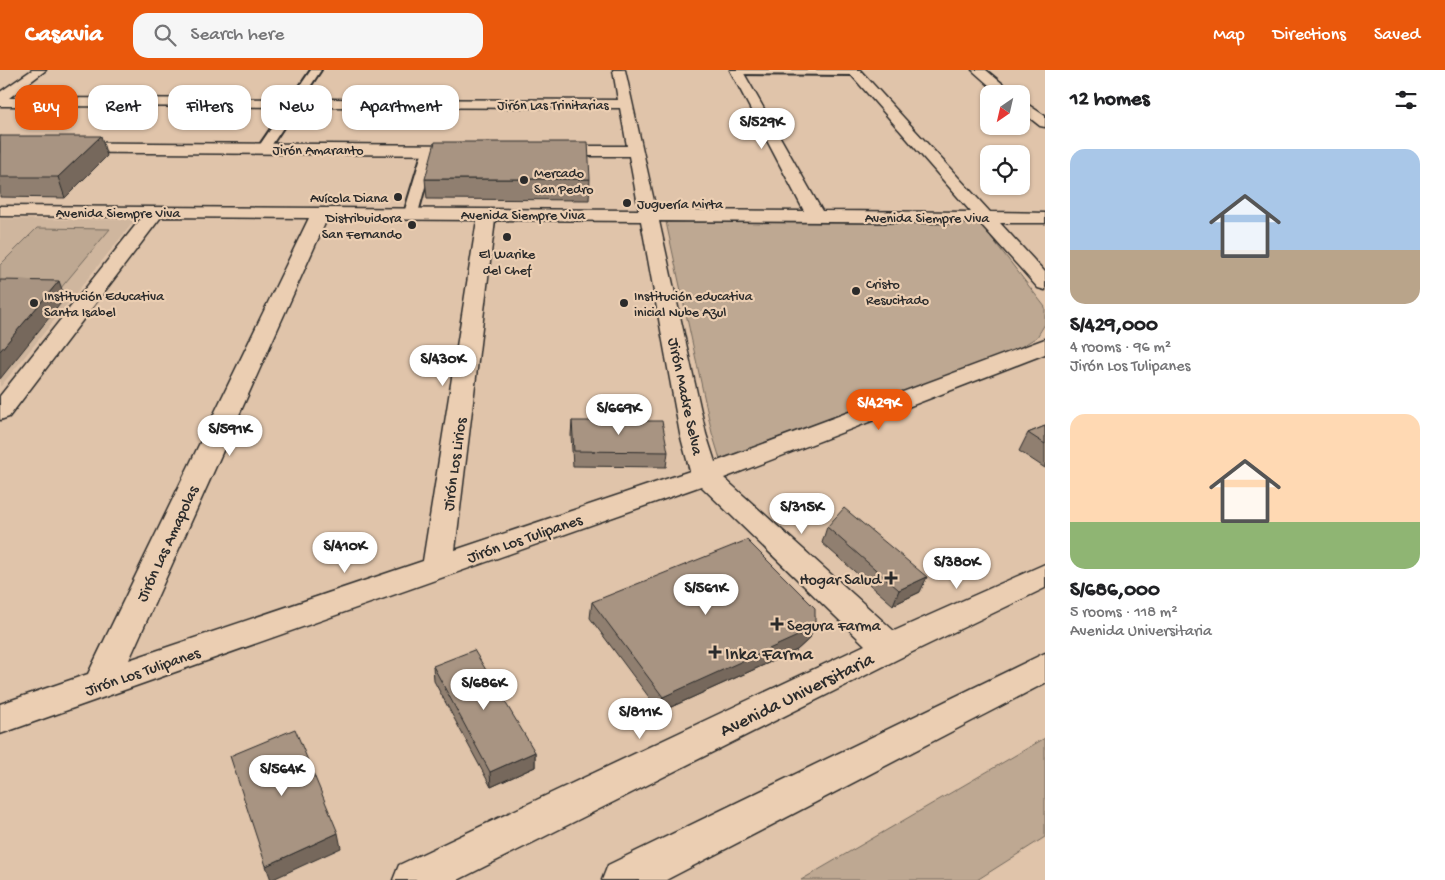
<!DOCTYPE html>
<html lang="en">
<head>
<meta charset="utf-8">
<style>
  body { margin:0; font-family:"Gochi Hand",sans-serif; background:#f6f6f6; color:#202124; height:100vh; display:flex; flex-direction:column; font-size:19px; white-space:nowrap }
  * { box-sizing:border-box; margin:0 }
  p { font-size:16px; color:#757577 }
  .icon { flex:none; width:28px; height:28px; fill:none; stroke:currentColor; stroke-width:2; stroke-linecap:round; stroke-linejoin:round }
  .map { position:relative; flex:1; overflow:hidden }
  .panel { display:flex; flex-direction:column; background:#fff; width:400px }
  .panel>* { flex:none }
  .hud { position:absolute; left:15px; top:15px; width:475px; height:45px; display:flex; gap:10px }
  .needle { width:32px; rotate:214deg }
  .buttons { position:absolute; left:980px; top:15px; display:grid; gap:10px }
  .buttons a { display:grid; place-items:center; width:50px; height:50px; border-radius:10px; background:#fff; box-shadow:0 1px 4px #0004; font-size:25px }
  .price { position:absolute; translate:-50% -42px; padding:0 11px; border-radius:18px; background:#fff; color:#222; font-size:16px; line-height:32px; filter:drop-shadow(0 1px 2px #0008) }
  .price::after { content:''; position:absolute; left:50%; top:30px; width:15px; height:11px; margin-left:-8px; background:inherit; clip-path:polygon(0 0,100% 0,50% 100%) }
  .price.current { background:#ea580c; color:#fff }
  ul { padding:0; list-style:none }
  li { display:grid; align-content:center; gap:10px; height:265px; padding:0 25px }
  li span { display:grid; place-items:center; height:155px; border-radius:15px; color:#555 }
  li>.icon { margin-inline-start:auto }
  span .icon { width:90px; height:90px; fill:#fffc; stroke-width:1 }
  li b { font-size:21px }
  h2 { display:flex; justify-content:space-between; align-items:center; height:60px; padding:0 25px; font-size:21px }
  .pill { padding:0 18px; border-radius:15px; background:#fff; box-shadow:0 1px 4px #0004; font-size:18px; line-height:45px }
  .pill.current { background:#ea580c; color:#fff }
  header { display:flex; align-items:center; gap:30px; box-sizing:border-box; height:70px; padding:0 25px; background:#ea580c; color:#fff }
  header strong { font-size:24px }
  nav { display:flex; gap:28px; margin-inline-start:auto; font-size:18px }
  .search { width:350px; height:45px; background:#f6f6f6; display:flex; align-items:center; gap:12px; box-sizing:border-box; padding:0 18px; border-radius:15px; color:#757577; font-size:19px }
  main { display:flex; flex:1; min-height:0 }
  .map>svg:first-child { display:block }
  .built { fill:#cfb69e }
  .green { fill:#bea892; stroke:#746a5e }
  .lines { fill:none; stroke-linecap:round; stroke-linejoin:round }
  .pedestrian-casing { stroke:#2b2b2b; stroke-width:4 }
  .minor-casing { stroke:#2b2b2b; stroke-width:3 }
  .primary-casing { stroke:#2b2b2b; stroke-width:3 }
  .pedestrian { fill:#ebceb2; fill-rule:evenodd }
  .minor { fill:#ebceb2; fill-rule:evenodd }
  .primary { fill:#ebceb2; fill-rule:evenodd }
  .wall { fill:#907f70; stroke:#2b2b2b }
  .shaded-wall { fill:#76685b; stroke:#2b2b2b }
  .building { fill:#a89482; stroke:#2b2b2b }
  .poi-dot { fill:#2b2b2b; stroke:#ebceb2; stroke-width:2 }
  .labels { text-anchor:middle; stroke-width:4.5; stroke-linejoin:round; paint-order:stroke }
  .far-street-label { font-size:14px; fill:#2b2b2b; stroke:#ebceb2 }
  .far-poi-label { font-size:14px; fill:#2b2b2b; stroke:#ebceb2; text-anchor:start }
  .street-label { font-size:16px; fill:#2b2b2b; stroke:#ebceb2 }
  .poi-label { font-size:16px; fill:#2b2b2b; stroke:#ebceb2; text-anchor:end }
  .near-poi-label { font-size:19px; fill:#2b2b2b; stroke:#ebceb2; text-anchor:start }
  .near-street-label { font-size:19px; fill:#2b2b2b; stroke:#ebceb2 }
</style>
</head>
<body>
<header>
<strong>Casavia</strong>
<div class="search"><svg class="icon" aria-label="search" viewBox="0 0 24 24"><circle cx="10" cy="10" r="6"/><path d="M15 15l6 6"/></svg>Search here</div>
<nav><a>Map</a><a>Directions</a><a>Saved</a></nav>
</header>
<main>
<div class="map">
<svg width="1045" height="810" viewBox="0 0 1045 810">
  <rect width="100%" height="100%" fill="#e0c4aa"/>
  <filter id="ink" filterUnits="userSpaceOnUse"><feTurbulence type="fractalNoise" baseFrequency=".02" numOctaves="2"/><feDisplacementMap in="SourceGraphic" scale="10" xChannelSelector="R" yChannelSelector="G"/><feConvolveMatrix kernelMatrix="1 2 1 2 8 2 1 2 1" color-interpolation-filters="sRGB"/></filter>
  <g filter="url(#ink)">
    <!-- built -->
    <path class="built" d="M0 149 135 150 1 316H0Z"/>
    <!-- green -->
    <path class="green" d="M666 152 981 154 1045 237V254L1037 267 1016 280 720 389 712 363Z
      M37 158 110 159 55 225H0V195Z
      M1045 668V767L977 810H801Z"/>
    <g class="lines">
      <defs>
        <path id="pedestrian" d="M311 0H321L267 82H259L257 79Z
          M732 0H858L859 2 854 5 736 4Z
          M429 76 435 80 418 143 416 146H406L404 143 423 80Z"/>
        <path id="minor" d="M32 0H46L9 28 618 30 613 0H625L656 140 804 141 730 0H742L822 141 971 142 847 0H860L990 142 1045 143V153H1000L1045 202V220L1038 218 980 153 659 151 706 364 715 392 1045 269V284L724 408 894 561 1045 494V518L902 587 458 810H393L399 795 865 575 701 416 0 664V634L88 604 309 148 161 147 9 347 0 350V326L142 147 0 146V136L639 140 629 86H552L544 81 552 76H627L620 38 0 36V22ZM327 149 477 150 423 491 129 590ZM495 150 641 151 680 364 690 401 455 480Z
          M972 0H986L1015 24H999Z
          M1021 30 1045 46V57L1040 56 1021 41Z
          M0 72 469 75 477 80 469 85 0 82Z"/>
        <path id="primary" d="M1045 583V613L666 810H602L608 795Z"/>
      </defs>
      <!-- pedestrian casing -->
      <use href="#pedestrian" class="pedestrian-casing"/>
      <!-- minor casing -->
      <use href="#minor" class="minor-casing"/>
      <!-- primary casing -->
      <use href="#primary" class="primary-casing"/>
      <!-- pedestrian -->
      <use href="#pedestrian" class="pedestrian"/>
      <!-- minor -->
      <use href="#minor" class="minor"/>
      <!-- primary -->
      <use href="#primary" class="primary"/>
    </g>
    <!-- wall -->
    <path class="wall" d="M0 66 107 86 65 128 0 127Z
      M425 109H590L589 130 427 129Z
      M572 351 668 382 666 397 573 396 571 365Z
      M1045 356V398L1019 381 1028 363Z
      M827 457 920 522 893 535 822 473Z
      M592 532 815 552 810 568 797 580 660 642 590 548Z
      M433 596 535 682V697L491 717 434 611Z"/>
    <!-- shaded-wall -->
    <path class="shaded-wall" d="M101 66 107 86 65 128 58 107Z
      M59 211 65 228 0 309V281Z
      M927 507 920 522 893 535 899 520Z
      M815 552 810 568 797 580 660 642 663 627Z
      M535 682V697L491 717 490 702Z
      M338 763 341 778 271 810 266 796Z"/>
    <!-- building -->
    <path class="building" d="M0 66H101L58 107H0Z
      M435 72H588L590 109H425Z
      M0 210 59 211 0 281Z
      M572 351H662L668 382 574 381Z
      M1045 356V374L1028 363Z
      M844 438 927 507 899 520 827 457Z
      M747 470 815 538V552L802 564 663 627 592 532Z
      M474 580 535 682 490 702 433 596Z
      M295 659 338 763 266 796 230 686Z"/>
  </g>
  <!-- markers -->
  <g class="poi-dot">
    <circle cx="524" cy="110" r="5"/>
    <circle cx="398" cy="127" r="5"/>
    <circle cx="627" cy="133" r="5"/>
    <circle cx="412" cy="155" r="5"/>
    <circle cx="507" cy="167" r="5"/>
    <circle cx="856" cy="221" r="5"/>
    <circle cx="34" cy="233" r="5"/>
    <circle cx="624" cy="233" r="5"/>
    <path d="M888.5 500.5h5v5h5v5h-5v5h-5v-5h-5v-5h5z"/>
    <path d="M774.5 546.5h5v5h5v5h-5v5h-5v-5h-5v-5h5z"/>
    <path d="M712.5 574.5h5v5h5v5h-5v5h-5v-5h-5v-5h5z"/>
  </g>
  <g class="labels">
    <!-- far-street labels -->
    <g class="far-street-label">
      <text x="553" y="39">Jirón Las Trinitarias</text>
      <text x="318" y="84">Jirón Amaranto</text>
      <text x="118" y="147">Avenida Siempre Viva</text>
      <text x="523" y="149">Avenida Siempre Viva</text>
      <text x="927" y="152">Avenida Siempre Viva</text>
    </g>
    <!-- far-poi labels -->
    <g class="far-poi-label">
      <text x="534" y="107">Mercado<tspan x="534" dy="16">San Pedro</tspan></text>
      <text x="388" y="132" text-anchor="end">Avícola Diana</text>
      <text x="637" y="138">Juguería Mirta</text>
      <text x="402" y="152" text-anchor="end">Distribuidora<tspan x="402" dy="16">San Fernando</tspan></text>
      <text x="507" y="188" text-anchor="middle">El Warike<tspan x="507" dy="16">del Chef</tspan></text>
      <text x="866" y="218">Cristo<tspan x="866" dy="16">Resucitado</tspan></text>
      <text x="44" y="230">Institución Educativa<tspan x="44" dy="16">Santa Isabel</tspan></text>
      <text x="634" y="230">Institución educativa<tspan x="634" dy="16">inicial Nube Azul</tspan></text>
    </g>
    <!-- street labels -->
    <g class="street-label">
      <text transform="translate(687 326) rotate(78)" y="6">Jirón Madre Selva</text>
      <text transform="translate(453 394) rotate(-82)" y="6">Jirón Los Lirios</text>
      <text transform="translate(524 467) rotate(-19)" y="6">Jirón Los Tulipanes</text>
      <text transform="translate(166 473) rotate(-65)" y="6">Jirón Las Amapolas</text>
      <text transform="translate(142 600) rotate(-19)" y="6">Jirón Los Tulipanes</text>
    </g>
    <!-- poi labels -->
    <g class="poi-label">
      <text x="881" y="514">Hogar Salud</text>
      <text x="787" y="560" text-anchor="start">Segura Farma</text>
    </g>
    <!-- near-poi labels -->
    <g class="near-poi-label">
      <text x="725" y="589">Inka Farma</text>
    </g>
    <!-- near-street labels -->
    <g class="near-street-label">
      <text transform="translate(796 623) rotate(-26)" y="7">Avenida Universitaria</text>
    </g>
  </g>
</svg>
<div class="buttons">
<a><svg class="needle" viewBox="-14 -14 28 28"><path d="M0-13l5 13h-10z" fill="#e53935"/><path d="M0 13l5-13h-10z" fill="#757577"/></svg></a>
<a><svg class="icon" aria-label="locate" viewBox="0 0 24 24"><circle cx="12" cy="12" r="6"/><path d="M12 2v4M12 18v4M2 12h4M18 12h4"/></svg></a>
</div>
<b class="price" style="left:762px;top:80px">S/529K</b>
<b class="price" style="left:443px;top:317px">S/430K</b>
<b class="price current" style="left:879px;top:361px">S/429K</b>
<b class="price" style="left:619px;top:366px">S/669K</b>
<b class="price" style="left:230px;top:387px">S/591K</b>
<b class="price" style="left:802px;top:465px">S/315K</b>
<b class="price" style="left:345px;top:504px">S/410K</b>
<b class="price" style="left:957px;top:520px">S/380K</b>
<b class="price" style="left:706px;top:546px">S/561K</b>
<b class="price" style="left:484px;top:641px">S/686K</b>
<b class="price" style="left:640px;top:670px">S/811K</b>
<b class="price" style="left:282px;top:727px">S/564K</b>
<div class="hud">
<a class="pill current">Buy</a>
<a class="pill">Rent</a>
<a class="pill">Filters</a>
<a class="pill">New</a>
<a class="pill">Apartment</a>
</div>
</div>
<section class="panel">
<h2>12 homes<svg class="icon" aria-label="filters" viewBox="0 0 24 24"><path d="M4 7h16M4 17h16"/><circle cx="9" cy="7" r="2"/><circle cx="15" cy="17" r="2"/></svg></h2>
<ul>
<li><span style="background:linear-gradient(#a9c7e8 65%,#b9a48a 0)"><svg class="icon" aria-label="home" viewBox="0 0 24 24"><path d="M3 11l9-7 9 7M6 9v11h12V9"/></svg></span><div><b>S/429,000</b><p>4 rooms · 96 m²</p><p>Jirón Los Tulipanes</p></div></li>
<li><span style="background:linear-gradient(#ffd9b3 70%,#8fb573 0)"><svg class="icon" aria-label="home" viewBox="0 0 24 24"><path d="M3 11l9-7 9 7M6 9v11h12V9"/></svg></span><div><b>S/686,000</b><p>5 rooms · 118 m²</p><p>Avenida Universitaria</p></div></li>
</ul>
</section>
</main>
</body>
</html>
